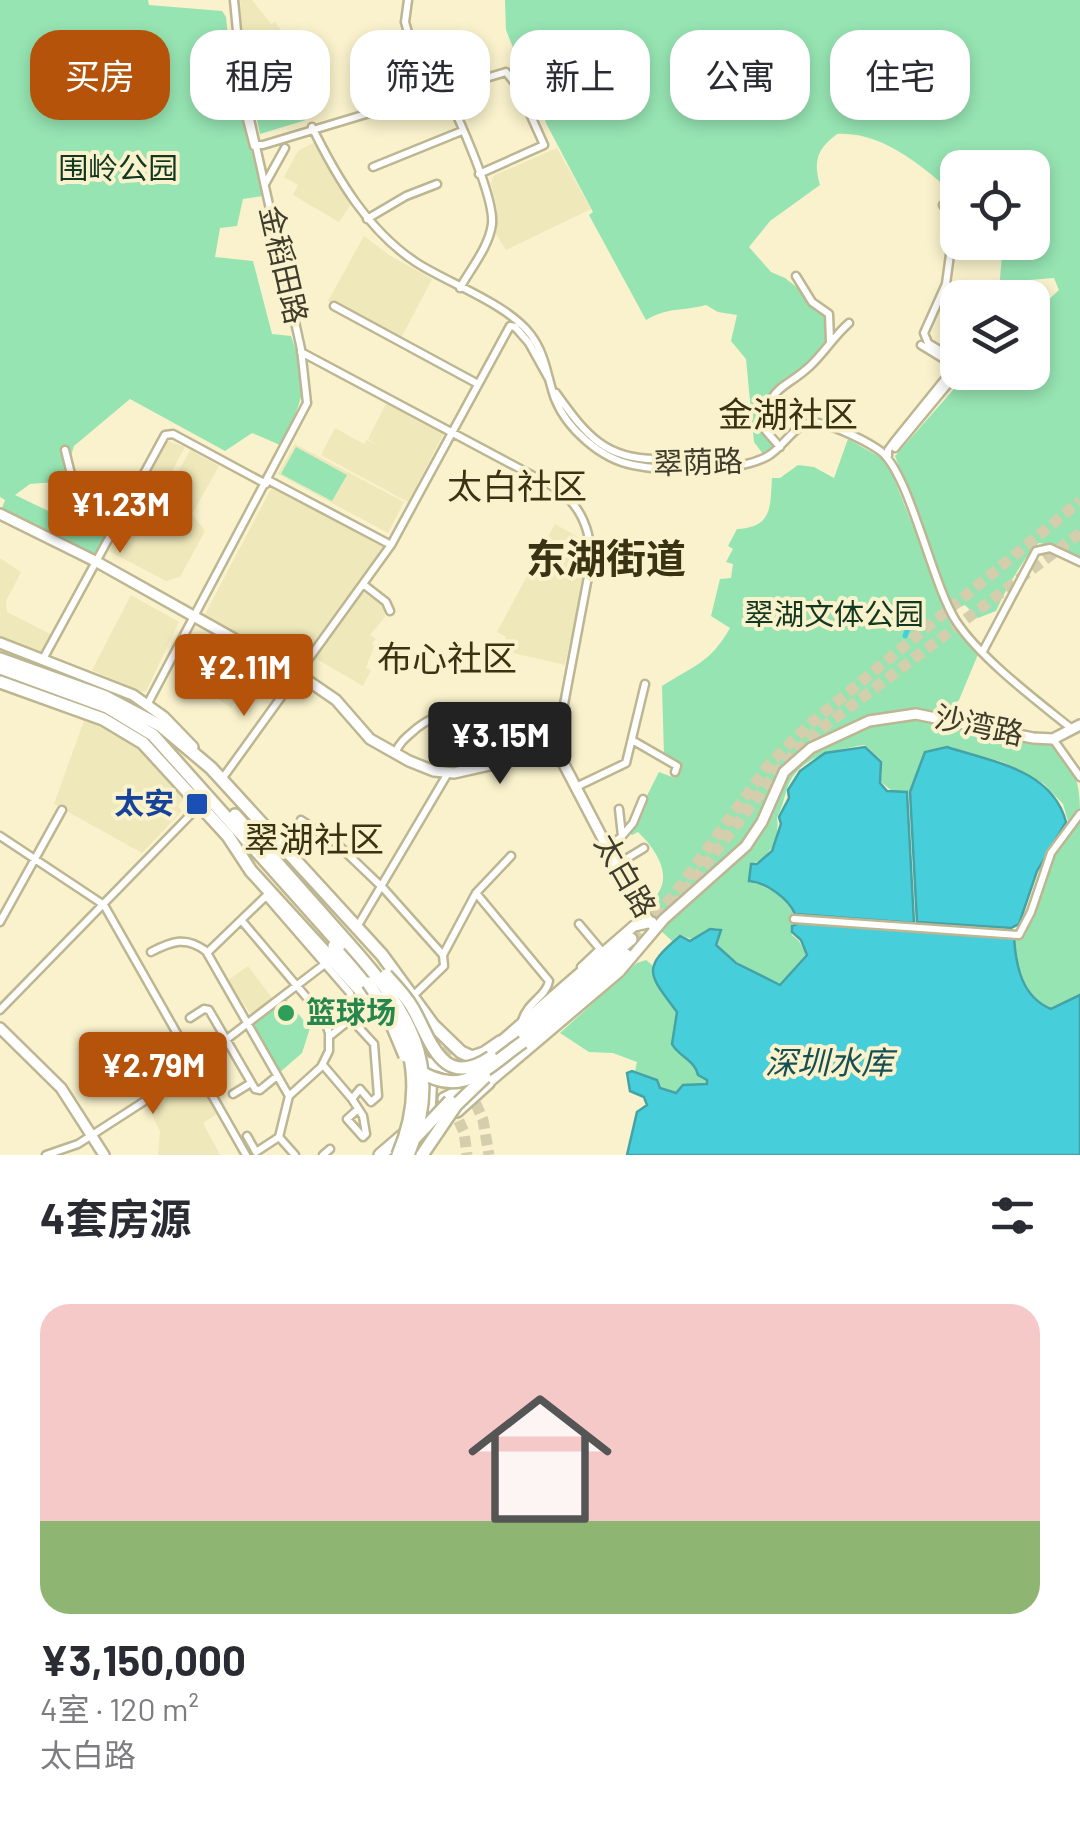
<!DOCTYPE html>
<html lang="zh">
<head>
<meta charset="utf-8">
<style>
  body { margin:0; font-family:Barlow,"Noto Sans SC",sans-serif; background:#f7f7f7; color:#2b2b33; height:100vh; display:flex; flex-direction:column; font-size:38px; white-space:nowrap }
  * { box-sizing:border-box; margin:0 }
  p { font-size:32px; color:#7c7c81 }
  .icon { flex:none; width:55px; height:55px; fill:none; stroke:currentColor; stroke-width:2; stroke-linecap:round; stroke-linejoin:round }
  .map { position:relative; height:1155px; overflow:hidden }
  .side { display:flex; flex-direction:column; background:#fff; flex:1 }
  .side>* { flex:none }
  .banner { position:absolute; left:30px; top:30px; width:1020px; height:90px; display:flex; gap:20px }
  .fabs { position:absolute; left:940px; top:150px; display:grid; gap:20px }
  .fabs a { display:grid; place-items:center; width:110px; height:110px; border-radius:20px; background:#fff; box-shadow:0 5px 15px #0003; font-size:50px }
  .price { position:absolute; translate:-50% -85px; padding:0 22px; border-radius:10px; background:#b45309; color:#fff; font-size:32px; line-height:65px; filter:drop-shadow(0 2px 5px #0008) }
  .price::after { content:''; position:absolute; left:50%; top:60px; width:30px; height:22px; margin-left:-15px; background:inherit; clip-path:polygon(0 0,100% 0,50% 100%) }
  .price.selected { background:#222; color:#fff }
  ul { padding:0; list-style:none }
  li { display:grid; align-content:center; gap:20px; height:530px; padding:0 40px }
  li span { display:grid; place-items:center; height:310px; border-radius:30px; color:#555 }
  li>.icon { margin-inline-start:auto }
  span .icon { width:180px; height:180px; fill:#fffc; stroke-width:1 }
  li b { font-size:42px }
  h2 { display:flex; justify-content:space-between; align-items:center; height:120px; padding:0 40px; font-size:42px }
  .chip { padding:0 35px; border-radius:30px; background:#fff; box-shadow:0 5px 15px #0003; font-size:35px; line-height:90px }
  .chip.selected { background:#b45309; color:#fff }
  .map>svg:first-child { display:block }
  .built { fill:#efe8ba }
  .green { fill:#96e4b2; fill-rule:evenodd }
  .water { fill:#46cfda; stroke:#44a3a6; stroke-width:2.5 }
  .lines { fill:none; stroke-linecap:round; stroke-linejoin:round }
  .canal { stroke:#46cfda; stroke-width:5 }
  .minor-tunnel { stroke:#d4ceac; stroke-width:6; stroke-dasharray:6 3; stroke-linecap:butt }
  .highway-tunnel { stroke:#d4ceac; stroke-width:11; stroke-dasharray:11 5.5; stroke-linecap:butt }
  .minor-casing { stroke:#bdb692; stroke-width:11 }
  .major-casing { stroke:#bdb692; stroke-width:14 }
  .highway-casing { stroke:#bdb692; stroke-width:16 }
  .minor { stroke:#fff; stroke-width:6 }
  .major { stroke:#fff; stroke-width:9 }
  .highway { stroke:#fff; stroke-width:11 }
  .highway-bridge-casing { stroke:#bdb692; stroke-width:16; stroke-linecap:butt }
  .highway-bridge { stroke:#fff; stroke-width:11 }
  .transit-dot { fill:#1a4fb4; stroke:#f9f2cc; stroke-width:4 }
  .leisure-dot { fill:#2e9e5b; stroke:#f9f2cc; stroke-width:4 }
  .labels { text-anchor:middle; stroke-width:8; stroke-linejoin:round; paint-order:stroke }
  .park-label { font-size:30px; fill:#123822; stroke:#f9f2cc }
  .street-label { font-size:30px; fill:#3f3c2d; stroke:#f9f2cc }
  .transit-label { font-size:30px; font-weight:bold; fill:#164399; stroke:#f9f2cc; text-anchor:end }
  .leisure-label { font-size:30px; font-weight:bold; fill:#27864d; stroke:#f9f2cc; text-anchor:start }
  .water-label { font-size:32px; font-style:italic; fill:#165055; stroke:#f9f2cc }
  .quarter-label { font-size:35px; fill:#393313; stroke:#f9f2cc }
  .district-label { font-size:40px; font-weight:bold; fill:#393313; stroke:#f9f2cc }
</style>
</head>
<body>
<div class="map">
<svg width="1080" height="1155" viewBox="0 0 1080 1155">
  <rect width="100%" height="100%" fill="#f9f2cc"/>
  <!-- built -->
  <path class="built" d="M240 0H252L271 24 275 22 287 38 275 39 264 48 255 37 245 45 242 40Z
    M315 142 351 204 339 222 293 195 298 185 284 177 298 151Z
    M557 148 591 209 506 250 496 234 497 208 491 184 493 176Z
    M364 236 389 255 432 279 400 340 328 301Z
    M387 402 444 433 408 502 321 455 335 428 364 444 367 440 378 446 368 439Z
    M168 441 185 447 156 501V509L147 530 190 450 219 466 192 514 205 531 180 577 166 581 109 551Z
    M295 444 404 502 388 533 278 474Z
    M272 487 383 547 296 666 204 616Z
    M555 524 587 542 583 584 565 665 513 653 515 648 505 643 506 637 497 632Z
    M0 558 21 572 6 601 7 612 54 636 44 653 0 637Z
    M362 591 383 606 385 617 370 635 376 639 372 643 374 646 366 668 371 670 363 686 315 658Z
    M131 595 179 622 146 691 141 692 92 670Z
    M231 647 257 660 231 708 207 691Z
    M85 718 125 736 151 757 186 796 178 806 182 811 142 853 54 804Z
    M248 966 272 998 251 1014 227 981Z
    M194 1075 217 1114 203 1123 220 1155H158L160 1131 148 1107Z"/>
  <!-- green -->
  <path class="green" d="M0 0H148L149 5 222 11 226 17 231 68 199 71 201 85 244 121 263 196 243 199 237 226 220 228 215 257 253 261 272 334 291 336C310 387 304 399 280 445L252 433 225 451 130 399 74 446 65 475 120 508 95 555 1 511 5 500 0 497ZM55 482 101 507 88 530 15 495 30 484Z
    M505 0H1080V558L1057 546 1039 543C1024 556 1004 593 996 611L978 618 965 605 953 610 895 456 968 373 1032 372 1033 314 1059 290 1054 278 1029 280 999 290 1003 243 1032 242V168H958L957 197C925 168 883 131 837 134 817 149 813 161 820 185L770 221 749 247 771 272 785 278 827 311 830 342 812 364 774 393 766 426 777 446 763 454 754 442 746 359 731 341 737 315 718 312 706 305C680 312 671 306 646 320L589 215 593 212 546 123 539 99 530 90 506 30Z
    M245 42 257 55 263 54 306 120 260 134 244 56Z
    M848 439 887 461 949 617 979 652 959 700 948 710H912L871 716 800 750 776 779 755 828 739 848 658 917 649 915 643 906C679 886 660 853 638 832L632 835 628 833 659 772 675 778 679 764 664 756 662 686C695 665 710 663 730 628L711 616 720 579 731 578 733 564 726 562 733 549 728 546 737 529C773 527 770 507 772 478H780L798 465 814 467 834 478Z
    M296 447 347 475 332 501 281 474Z
    M915 718C962 720 1006 740 1053 744 1074 766 1080 781 1080 812L1068 821 1063 804 1044 784 1027 774 1003 762 948 747 925 751 910 791 893 792 881 782 882 761 865 745C838 749 799 756 788 786 784 797 783 806 777 817 780 837 771 859 750 864L749 882C761 883 787 897 792 909 795 918 790 926 792 935L799 941 806 954 780 984 738 963 717 945 722 930C709 925 703 933 692 939L679 935 672 941 660 930 753 844 794 767 819 747 872 723Z
    M1080 818V995L1051 1009C1023 997 1016 967 1014 938L1021 936 1028 927 1053 855Z
    M646 960 652 965 662 992 677 1012 676 1051 696 1066 707 1080 706 1085H683L676 1093 659 1088 657 1079 635 1071 637 1062 613 1053 589 1052 560 1033 637 963Z
    M286 999 310 1028 302 1053 279 1073 251 1026Z"/>
  <!-- water -->
  <path class="water" d="M865 747 881 762 880 783 887 791 907 792 914 923 795 914C789 899 766 882 749 881L751 864H757L772 851 781 824 779 817 789 798 788 790 800 771 825 753Z
    M947 747C992 762 1052 769 1066 822L1037 871 1019 924 1011 928 917 922 910 792 925 752Z
    M799 923 1014 938C1016 967 1022 997 1051 1009L1080 995V1155H627L637 1112 647 1105 644 1097 630 1091 627 1073 632 1071 657 1080 660 1088 676 1093 683 1085 707 1084V1080L698 1075C695 1060 679 1057 672 1044L677 1012C648 973 641 969 680 936L690 941 710 929 721 930 716 945 736 963 780 985 807 955 801 940 792 932V926Z"/>
  <g class="lines">
    <!-- canal -->
    <path class="canal" d="M905 636 909 626 922 628 923 623 917 617 921 608"/>
    <!-- minor-tunnel -->
    <path class="minor-tunnel" d="M409 36 416 52 436 75"/>
    <!-- highway-tunnel -->
    <path class="highway-tunnel" d="M674 906 779 769 818 731 1080 533
      M631 939 673 896 770 763 811 723 1080 501
      M436 1032 460 1072
      M438 1076 464 1132 467 1155
      M469 1088 483 1120 489 1155"/>
    <defs>
      <path id="minor" d="M408 0 405 22 409 36
        M436 75C452 101 495 196 492 224 489 247 471 268 460 288
        M237 81 254 146
        M393 102 443 86
        M312 127C337 178 368 231 417 263 450 284 508 304 531 335 546 355 547 377 555 399 567 429 601 459 633 465 668 472 737 473 768 456 782 448 793 427 809 423 823 419 866 441 879 450 909 470 931 582 956 621 980 658 1037 701 1072 729
        M254 145H263L506 72 518 87 544 145 479 174
        M373 167 462 131
        M265 184 285 148
        M943 205 955 218 946 284 924 333 928 343 958 361
        M367 219 406 196 437 184
        M796 276 812 302 829 314 830 341
        M334 306 478 384
        M301 352 554 487C581 504 591 530 591 561L555 752
        M556 393C586 435 606 461 661 459
        M780 447 766 431C767 384 782 392 810 366 824 353 834 336 849 323
        M895 448 958 372
        M65 450 71 474 126 505
        M888 456V450L894 442 953 369 947 361 921 345
        M268 480 391 545
        M363 584 386 602 390 611
        M983 651 1036 551 1050 548 1080 562
        M43 659 165 435 173 434 266 484
        M147 705 307 403 301 349 242 83 234 0
        M481 714 494 767
        M1053 739 1080 777
        M632 740 677 766 675 772
        M395 753C400 741 408 736 417 728 444 707 459 716 490 713
        M222 779 391 545 510 326 515 327 529 343 549 379
        M576 787 626 763 645 684
        M301 820 335 842 384 889 443 955
        M0 836 104 905 246 1155
        M622 836 633 823 643 799
        M607 849 622 836 619 809
        M616 865 644 848
        M476 893 549 981C546 997 527 1002 522 1021
        M794 919 1019 935 1031 912 1051 853 1080 814
        M242 921 324 1018 329 1033V1051L321 1067 289 1096 279 1137 256 1152 247 1136
        M0 922 62 810
        M579 924 600 949 581 967
        M357 927 448 773
        M151 952C172 941 186 936 206 951L289 1096
        M207 953 266 896 350 993 351 1019 330 1036
        M413 996 444 966 443 955 476 893 511 856
        M0 1010 199 806
        M190 1018 204 1009 209 1010 255 1089 260 1090 277 1076
        M351 1019 374 1044 378 1096 371 1102 360 1089 352 1099 363 1116 366 1134 363 1137 347 1119 357 1110
        M323 1065 352 1099
        M233 1094 251 1083
        M279 1137 295 1155
        M46 1155 78 1144 154 1095 330 960
        M323 1155 330 1149"/>
      <path id="major" d="M0 514 97 562 304 678 336 700 370 739 409 761 434 771 454 773 547 752 558 753 640 910 655 928
        M0 643 133 695 164 717 193 747
        M0 1028 61 1088 104 1155
        M498 1044 634 926 652 922
        M424 1061 470 1077
        M485 1082 488 1083 619 972 664 919 746 846 762 822 784 772 811 748 869 721 916 714 1033 738 1053 739 1080 725"/>
      <path id="highway" d="M0 659 106 697 161 726 211 768 382 955 433 1025 461 1052 472 1057 484 1053 500 1042
        M0 668 107 707 153 735 343 948
        M0 682 103 719 143 743 228 836 251 871 390 1023
        M235 815 349 944
        M334 946 368 983
        M525 1040 626 955
        M499 1052 631 939
        M444 1099 464 1089 467 1092 463 1099
        M457 1111 488 1083
        M380 1155 429 1113 431 1073 420 1055
        M411 1155 439 1125"/>
    </defs>
    <!-- minor casing -->
    <use href="#minor" class="minor-casing"/>
    <!-- major casing -->
    <use href="#major" class="major-casing"/>
    <!-- highway casing -->
    <use href="#highway" class="highway-casing"/>
    <!-- minor -->
    <use href="#minor" class="minor"/>
    <!-- major -->
    <use href="#major" class="major"/>
    <!-- highway -->
    <use href="#highway" class="highway"/>
    <defs>
      <path id="highway-bridge" d="M349 944C407 1009 446 1066 408 1155
        M386 975C395 985 405 995 412 1007 431 1039 441 1091 491 1057
        M368 983 385 1008 405 1056
        M385 997C417 1047 421 1101 398 1155
        M417 1069C462 1101 488 1066 523 1042
        M415 1138 450 1101
        M422 1155 456 1105 485 1077"/>
    </defs>
    <!-- highway-bridge casing -->
    <use href="#highway-bridge" class="highway-bridge-casing"/>
    <!-- highway-bridge -->
    <use href="#highway-bridge" class="highway-bridge"/>
  </g>
  <!-- markers -->
  <rect class="transit-dot" x="185" y="792" width="24" height="24" rx="5"/>
  <circle class="leisure-dot" cx="286" cy="1013" r="10"/>
  <g class="labels">
    <!-- park labels -->
    <g class="park-label">
      <text x="118" y="179">围岭公园</text>
      <text x="834" y="625">翠湖文体公园</text>
    </g>
    <!-- street labels -->
    <g class="street-label">
      <text transform="translate(283 265) rotate(77)" y="10">金稻田路</text>
      <text transform="translate(698 463) rotate(-2)" y="10">翠荫路</text>
      <text transform="translate(979 726) rotate(12)" y="10">沙湾路</text>
      <text transform="translate(625 876) rotate(60)" y="10">太白路</text>
    </g>
    <!-- transit labels -->
    <g class="transit-label">
      <text x="174" y="814">太安</text>
    </g>
    <!-- leisure labels -->
    <g class="leisure-label">
      <text x="306" y="1023">篮球场</text>
    </g>
    <!-- water labels -->
    <g class="water-label">
      <text x="829" y="1074">深圳水库</text>
    </g>
    <!-- quarter labels -->
    <g class="quarter-label">
      <text x="788" y="427">金湖社区</text>
      <text x="517" y="499">太白社区</text>
      <text x="447" y="671">布心社区</text>
      <text x="314" y="852">翠湖社区</text>
    </g>
    <!-- district labels -->
    <g class="district-label">
      <text x="606" y="573">东湖街道</text>
    </g>
  </g>
</svg>
<div class="fabs">
<a><svg class="icon" aria-label="locate" viewBox="0 0 24 24"><circle cx="12" cy="12" r="6"/><path d="M12 2v4M12 18v4M2 12h4M18 12h4"/></svg></a>
<a><svg class="icon" aria-label="layers" viewBox="0 0 24 24"><path d="M12 4l9 5-9 5-9-5zM3 14l9 5 9-5"/></svg></a>
</div>
<b class="price" style="left:120px;top:556px">¥1.23M</b>
<b class="price" style="left:244px;top:719px">¥2.11M</b>
<b class="price selected" style="left:500px;top:787px">¥3.15M</b>
<b class="price" style="left:153px;top:1117px">¥2.79M</b>
<div class="banner">
<a class="chip selected">买房</a>
<a class="chip">租房</a>
<a class="chip">筛选</a>
<a class="chip">新上</a>
<a class="chip">公寓</a>
<a class="chip">住宅</a>
</div>
</div>
<section class="side">
<h2>4套房源<svg class="icon" aria-label="filters" viewBox="0 0 24 24"><path d="M4 7h16M4 17h16"/><circle cx="9" cy="7" r="2"/><circle cx="15" cy="17" r="2"/></svg></h2>
<ul>
<li><span style="background:linear-gradient(#f6c9c9 70%,#8fb573 0)"><svg class="icon" aria-label="home" viewBox="0 0 24 24"><path d="M3 11l9-7 9 7M6 9v11h12V9"/></svg></span><div><b>¥3,150,000</b><p>4室 · 120 m²</p><p>太白路</p></div></li>
</ul>
</section>
</body>
</html>
